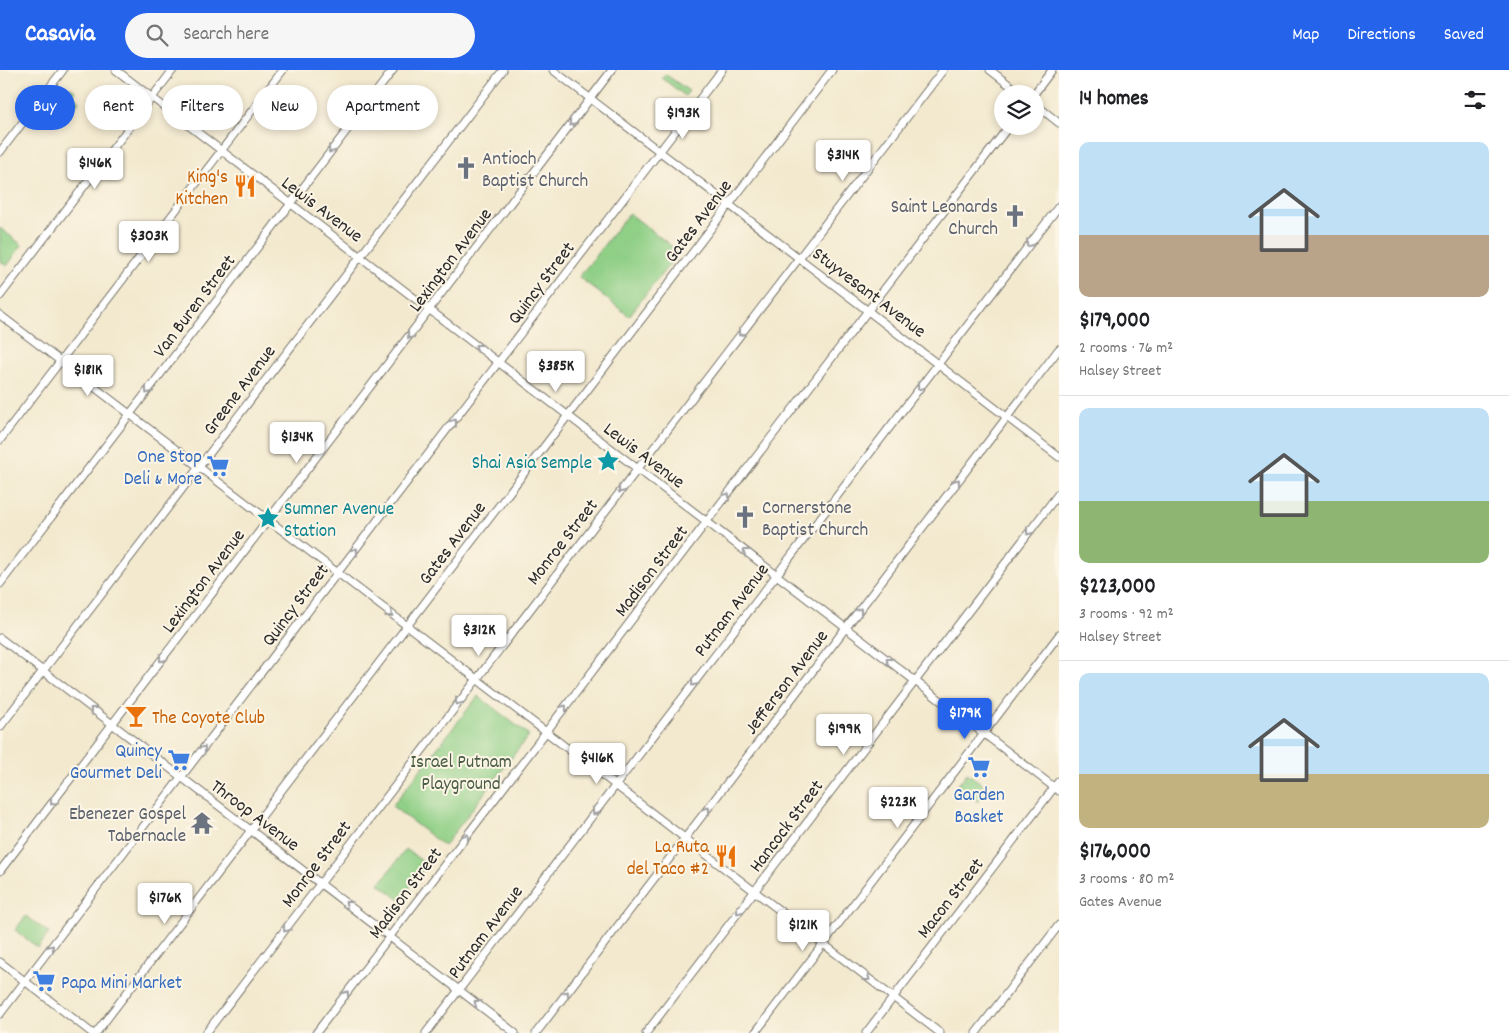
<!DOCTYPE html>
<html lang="en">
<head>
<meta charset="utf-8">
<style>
  body { margin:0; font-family:Dekko,sans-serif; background:#f6f6f6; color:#202124; height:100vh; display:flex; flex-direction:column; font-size:19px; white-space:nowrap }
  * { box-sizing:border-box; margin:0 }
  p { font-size:16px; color:#757577 }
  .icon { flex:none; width:28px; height:28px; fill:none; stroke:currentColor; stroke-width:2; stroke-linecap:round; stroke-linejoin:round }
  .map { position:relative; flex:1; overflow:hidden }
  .panel { display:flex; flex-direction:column; background:#fff; width:450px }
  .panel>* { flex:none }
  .banner { position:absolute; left:15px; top:15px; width:475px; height:45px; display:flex; gap:10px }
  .buttons { position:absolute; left:994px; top:15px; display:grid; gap:10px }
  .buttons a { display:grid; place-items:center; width:50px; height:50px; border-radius:50%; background:#fff; box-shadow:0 2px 8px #0003; font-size:25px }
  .price { position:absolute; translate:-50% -42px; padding:0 11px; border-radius:5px; background:#fff; color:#222; font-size:16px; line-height:32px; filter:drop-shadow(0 1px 2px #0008) }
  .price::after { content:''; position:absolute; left:50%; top:30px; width:15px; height:11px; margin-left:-8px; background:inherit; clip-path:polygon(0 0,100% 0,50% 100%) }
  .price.on { background:#2563eb; color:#fff }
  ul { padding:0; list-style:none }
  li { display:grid; align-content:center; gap:10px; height:265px; padding:0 20px }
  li+li { border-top:1px solid #e0e0e0 }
  li span { display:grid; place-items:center; height:155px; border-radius:10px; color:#555 }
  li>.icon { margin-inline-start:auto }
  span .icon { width:90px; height:90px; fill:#fffc; stroke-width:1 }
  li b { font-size:21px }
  h2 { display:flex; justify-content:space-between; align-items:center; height:60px; padding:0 20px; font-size:21px }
  .tag { padding:0 18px; border-radius:22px; background:#fff; box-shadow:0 2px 8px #0003; font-size:18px; line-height:45px }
  .tag.on { background:#2563eb; color:#fff }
  header { display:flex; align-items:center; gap:30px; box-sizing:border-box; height:70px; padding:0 25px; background:#2563eb; color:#fff }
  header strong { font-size:24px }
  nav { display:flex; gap:28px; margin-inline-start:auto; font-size:18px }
  .search { width:350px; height:45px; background:#f6f6f6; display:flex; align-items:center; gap:12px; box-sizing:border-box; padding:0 18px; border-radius:28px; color:#757577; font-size:19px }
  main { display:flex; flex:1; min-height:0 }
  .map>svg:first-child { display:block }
  .green { fill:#8fcf86; stroke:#5d7d58 }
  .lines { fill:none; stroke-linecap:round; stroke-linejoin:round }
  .street-casing { stroke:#716e64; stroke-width:9 }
  .street { stroke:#fff; stroke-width:7 }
  .oneway { stroke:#a0a0a0 }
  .labels { text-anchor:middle; stroke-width:4; stroke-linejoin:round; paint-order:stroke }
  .worship-label { font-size:19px; fill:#5b616d; stroke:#fcf5e5; text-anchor:start }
  .food-label { font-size:19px; fill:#c56008; stroke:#fcf5e5; text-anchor:end }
  .street-label { font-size:19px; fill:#2b2b2b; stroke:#fcf5e5 }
  .shop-label { font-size:19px; fill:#366cbe; stroke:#fcf5e5; text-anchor:end }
  .culture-label { font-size:19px; fill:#0d838f; stroke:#fcf5e5; text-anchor:end }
  .park-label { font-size:19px; fill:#495c46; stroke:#fcf5e5 }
</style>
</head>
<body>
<header>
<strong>Casavia</strong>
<div class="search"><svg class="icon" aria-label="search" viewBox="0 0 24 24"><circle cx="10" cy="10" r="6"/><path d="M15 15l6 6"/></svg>Search here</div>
<nav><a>Map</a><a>Directions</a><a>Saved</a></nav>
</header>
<main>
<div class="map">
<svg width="1059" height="963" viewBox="0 0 1059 963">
  <rect width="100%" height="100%" fill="#fcf5e5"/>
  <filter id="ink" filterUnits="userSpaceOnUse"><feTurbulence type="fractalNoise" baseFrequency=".02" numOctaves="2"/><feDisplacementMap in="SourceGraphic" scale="10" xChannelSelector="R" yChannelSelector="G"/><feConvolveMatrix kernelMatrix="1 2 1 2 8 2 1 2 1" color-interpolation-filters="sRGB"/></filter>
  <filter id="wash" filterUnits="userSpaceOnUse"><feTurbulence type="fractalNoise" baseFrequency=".0096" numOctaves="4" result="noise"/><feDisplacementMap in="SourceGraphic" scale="20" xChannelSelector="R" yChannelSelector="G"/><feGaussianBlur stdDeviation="1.12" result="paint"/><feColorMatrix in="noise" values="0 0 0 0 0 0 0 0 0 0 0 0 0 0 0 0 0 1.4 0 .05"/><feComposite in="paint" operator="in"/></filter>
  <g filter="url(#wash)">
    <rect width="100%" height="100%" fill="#f3e9cf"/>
    <!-- green -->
    <path class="green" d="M665 4 689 21 685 26 662 8Z
      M70 17 75 21 73 25 79 31 73 38 66 35 67 33 61 29Z
      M629 143 679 182 629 246 579 207Z
      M0 158 22 175 7 196 0 191Z
      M478 626 529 665 444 776 392 736Z
      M967 703 988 718 978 732 957 716Z
      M406 779 427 795 400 830 379 814Z
      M26 846 49 863 38 878 15 860Z"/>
  </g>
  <g filter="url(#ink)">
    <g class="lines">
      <defs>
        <path id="street" d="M116 0 1059 721
          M553 0 1059 387
          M990 0 1021 24
          M1034 24 1052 0
          M1035 34 1059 53
          M0 82 63 0
          M0 226 173 0
          M0 245 940 963
          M0 370 283 0
          M0 514 393 0
          M0 568 515 963
          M0 657 503 0
          M0 801 612 0
          M0 892 92 963
          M0 944 722 0
          M96 963 832 0
          M206 963 943 0
          M316 963 1009 56
          M426 963 1059 136
          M536 963 1059 279
          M646 963 1059 423
          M755 963 1059 565
          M866 963 1059 711
          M976 963 1059 855"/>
      </defs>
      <!-- street casing -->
      <use href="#street" class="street-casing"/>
      <!-- street -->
      <use href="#street" class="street"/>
    </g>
    <!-- one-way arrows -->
    <defs><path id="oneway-chevron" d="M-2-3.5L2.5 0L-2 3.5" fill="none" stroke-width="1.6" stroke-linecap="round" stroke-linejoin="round" transform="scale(1.25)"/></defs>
    <g class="oneway">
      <use href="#oneway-chevron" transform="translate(572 53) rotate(127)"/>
      <use href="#oneway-chevron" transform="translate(331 80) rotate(127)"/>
      <use href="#oneway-chevron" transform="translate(1029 174) rotate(127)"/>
      <use href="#oneway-chevron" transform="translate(741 263) rotate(128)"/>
      <use href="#oneway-chevron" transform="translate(410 266) rotate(128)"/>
      <use href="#oneway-chevron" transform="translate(478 277) rotate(-143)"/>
      <use href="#oneway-chevron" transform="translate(920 317) rotate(127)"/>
      <use href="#oneway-chevron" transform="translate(148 321) rotate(127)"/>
      <use href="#oneway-chevron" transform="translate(454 352) rotate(-53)"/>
      <use href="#oneway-chevron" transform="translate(957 412) rotate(-53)"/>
      <use href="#oneway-chevron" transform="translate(621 420) rotate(128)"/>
      <use href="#oneway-chevron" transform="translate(727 426) rotate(-53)"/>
      <use href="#oneway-chevron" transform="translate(1029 462) rotate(127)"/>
      <use href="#oneway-chevron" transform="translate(355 481) rotate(-53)"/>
      <use href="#oneway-chevron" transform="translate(746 482) rotate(-143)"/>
      <use href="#oneway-chevron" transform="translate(859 541) rotate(-53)"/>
      <use href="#oneway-chevron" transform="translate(390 544) rotate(37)"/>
      <use href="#oneway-chevron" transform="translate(162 589) rotate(127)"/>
      <use href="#oneway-chevron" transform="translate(889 591) rotate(-143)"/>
      <use href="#oneway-chevron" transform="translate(694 613) rotate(127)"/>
      <use href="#oneway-chevron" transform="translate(458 632) rotate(127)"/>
      <use href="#oneway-chevron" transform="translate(564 638) rotate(-53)"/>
      <use href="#oneway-chevron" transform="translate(93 640) rotate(-143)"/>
      <use href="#oneway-chevron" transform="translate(203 679) rotate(-53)"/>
      <use href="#oneway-chevron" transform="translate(53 732) rotate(127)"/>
      <use href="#oneway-chevron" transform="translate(707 740) rotate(-53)"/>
      <use href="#oneway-chevron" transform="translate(595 742) rotate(127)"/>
      <use href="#oneway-chevron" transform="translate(466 767) rotate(-53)"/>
      <use href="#oneway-chevron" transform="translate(348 834) rotate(-142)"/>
      <use href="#oneway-chevron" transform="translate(739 841) rotate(127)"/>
      <use href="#oneway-chevron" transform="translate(286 859) rotate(127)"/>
      <use href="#oneway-chevron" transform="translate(51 878) rotate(-52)"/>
      <use href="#oneway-chevron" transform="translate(867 908) rotate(37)"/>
      <use href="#oneway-chevron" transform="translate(346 924) rotate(-53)"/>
      <use href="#oneway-chevron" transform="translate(566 924) rotate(-53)"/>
      <use href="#oneway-chevron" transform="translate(477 933) rotate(-142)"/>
    </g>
  </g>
  <!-- icons -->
  <defs>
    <symbol id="church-bare" viewBox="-9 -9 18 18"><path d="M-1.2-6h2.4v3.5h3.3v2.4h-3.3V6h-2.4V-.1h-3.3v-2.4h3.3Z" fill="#6b7280" stroke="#fcf5e5" stroke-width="2.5" paint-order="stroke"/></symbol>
    <symbol id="restaurant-bare" viewBox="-9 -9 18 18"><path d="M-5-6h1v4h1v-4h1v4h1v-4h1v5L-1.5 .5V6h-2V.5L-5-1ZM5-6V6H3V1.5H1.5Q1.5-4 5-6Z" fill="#e8710a" stroke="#fcf5e5" stroke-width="2.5" paint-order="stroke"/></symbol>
    <symbol id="sight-bare" viewBox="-9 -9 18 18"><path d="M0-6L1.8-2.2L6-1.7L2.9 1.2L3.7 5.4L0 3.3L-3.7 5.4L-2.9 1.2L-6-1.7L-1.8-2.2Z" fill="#0f9aa8" stroke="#fcf5e5" stroke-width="2.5" paint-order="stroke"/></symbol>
    <symbol id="supermarket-bare" viewBox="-9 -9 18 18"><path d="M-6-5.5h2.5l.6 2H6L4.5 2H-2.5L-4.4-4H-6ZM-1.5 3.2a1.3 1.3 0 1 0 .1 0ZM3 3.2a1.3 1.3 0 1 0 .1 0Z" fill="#3f7fe0" stroke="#fcf5e5" stroke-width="2.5" paint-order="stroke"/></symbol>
    <symbol id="bar-bare" viewBox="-9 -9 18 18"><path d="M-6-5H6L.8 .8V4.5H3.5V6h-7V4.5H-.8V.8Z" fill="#e8710a" stroke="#fcf5e5" stroke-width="2.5" paint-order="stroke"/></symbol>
    <symbol id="temple-bare" viewBox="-9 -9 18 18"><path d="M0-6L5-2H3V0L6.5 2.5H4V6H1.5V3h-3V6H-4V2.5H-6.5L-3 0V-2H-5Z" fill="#6b7280" stroke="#fcf5e5" stroke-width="2.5" paint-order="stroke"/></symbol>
  </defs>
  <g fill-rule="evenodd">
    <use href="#church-bare" x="450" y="82" width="32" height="32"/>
    <use href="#restaurant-bare" x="229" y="100" width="32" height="32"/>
    <use href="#church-bare" x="999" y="130" width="32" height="32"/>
    <use href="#sight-bare" x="592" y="375" width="32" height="32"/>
    <use href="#supermarket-bare" x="202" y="380" width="32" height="32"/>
    <use href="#church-bare" x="729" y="431" width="32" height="32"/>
    <use href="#sight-bare" x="252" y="432" width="32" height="32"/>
    <use href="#bar-bare" x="120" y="630" width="32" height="32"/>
    <use href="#supermarket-bare" x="163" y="674" width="32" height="32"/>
    <use href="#supermarket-bare" x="963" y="681" width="32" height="32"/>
    <use href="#temple-bare" x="186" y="737" width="32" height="32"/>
    <use href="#restaurant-bare" x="710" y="770" width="32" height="32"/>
    <use href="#supermarket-bare" x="28" y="895" width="32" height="32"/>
  </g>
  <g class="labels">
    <!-- worship labels -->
    <g class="worship-label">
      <text x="482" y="94">Antioch<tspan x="482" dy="22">Baptist Church</tspan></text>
      <text x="998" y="142" text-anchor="end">Saint Leonards<tspan x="998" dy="22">Church</tspan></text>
      <text x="762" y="443">Cornerstone<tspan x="762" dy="22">Baptist Church</tspan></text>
      <text x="186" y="749" text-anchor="end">Ebenezer Gospel<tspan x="186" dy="22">Tabernacle</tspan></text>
    </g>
    <!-- food labels -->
    <g class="food-label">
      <text x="228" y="112">King's<tspan x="228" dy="22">Kitchen</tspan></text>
      <text x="152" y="653" text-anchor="start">The Coyote Club</text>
      <text x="709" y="782">La Ruta<tspan x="709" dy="22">del Taco #2</tspan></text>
    </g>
    <!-- street labels -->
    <g class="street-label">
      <text transform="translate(323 138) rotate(37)" y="7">Lewis Avenue</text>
      <text transform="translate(697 150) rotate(-53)" y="7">Gates Avenue</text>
      <text transform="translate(449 189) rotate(-53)" y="7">Lexington Avenue</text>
      <text transform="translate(540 212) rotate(-53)" y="7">Quincy Street</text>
      <text transform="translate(870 221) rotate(37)" y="7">Stuyvesant Avenue</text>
      <text transform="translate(193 235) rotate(-53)" y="7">Van Buren Street</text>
      <text transform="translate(238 319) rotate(-53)" y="7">Greene Avenue</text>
      <text transform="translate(645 384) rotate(37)" y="7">Lewis Avenue</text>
      <text transform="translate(561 471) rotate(-52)" y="7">Monroe Street</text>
      <text transform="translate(451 472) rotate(-53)" y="7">Gates Avenue</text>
      <text transform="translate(650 500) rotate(-53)" y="7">Madison Street</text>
      <text transform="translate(202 510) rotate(-53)" y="7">Lexington Avenue</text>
      <text transform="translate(294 534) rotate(-53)" y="7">Quincy Street</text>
      <text transform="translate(730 539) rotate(-53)" y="7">Putnam Avenue</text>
      <text transform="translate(785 611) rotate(-53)" y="7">Jefferson Avenue</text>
      <text transform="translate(256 744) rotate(37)" y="7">Throop Avenue</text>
      <text transform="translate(785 755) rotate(-53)" y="7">Hancock Street</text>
      <text transform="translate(315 793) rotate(-53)" y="7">Monroe Street</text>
      <text transform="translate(404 822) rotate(-53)" y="7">Madison Street</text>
      <text transform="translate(949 827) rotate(-52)" y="7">Macon Street</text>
      <text transform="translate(484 861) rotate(-53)" y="7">Putnam Avenue</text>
    </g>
    <!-- shop labels -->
    <g class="shop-label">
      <text x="202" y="392">One Stop<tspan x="202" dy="22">Deli &amp; More</tspan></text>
      <text x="162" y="686">Quincy<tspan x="162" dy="22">Gourmet Deli</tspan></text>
      <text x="979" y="730" text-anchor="middle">Garden<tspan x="979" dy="22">Basket</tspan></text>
      <text x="61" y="918" text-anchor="start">Papa Mini Market</text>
    </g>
    <!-- culture labels -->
    <g class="culture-label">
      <text x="592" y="398">Shai Asia Semple</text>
      <text x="284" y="444" text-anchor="start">Sumner Avenue<tspan x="284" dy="22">Station</tspan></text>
    </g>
    <!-- park labels -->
    <g class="park-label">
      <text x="461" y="697">Israel Putnam<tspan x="461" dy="22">Playground</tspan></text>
    </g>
  </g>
</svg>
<div class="buttons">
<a><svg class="icon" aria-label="layers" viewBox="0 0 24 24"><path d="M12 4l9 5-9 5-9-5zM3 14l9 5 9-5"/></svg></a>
</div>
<b class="price" style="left:683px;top:70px">$193K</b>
<b class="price" style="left:843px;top:112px">$314K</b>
<b class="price" style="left:95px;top:120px">$146K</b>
<b class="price" style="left:149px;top:193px">$303K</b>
<b class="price" style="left:556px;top:323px">$385K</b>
<b class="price" style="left:88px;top:327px">$181K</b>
<b class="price" style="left:297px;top:394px">$134K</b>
<b class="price" style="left:479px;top:587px">$312K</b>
<b class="price on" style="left:965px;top:670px">$179K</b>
<b class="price" style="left:844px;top:686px">$199K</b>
<b class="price" style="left:597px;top:715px">$416K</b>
<b class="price" style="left:898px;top:759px">$223K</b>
<b class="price" style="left:165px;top:855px">$176K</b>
<b class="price" style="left:803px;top:882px">$121K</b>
<div class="banner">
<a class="tag on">Buy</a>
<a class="tag">Rent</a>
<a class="tag">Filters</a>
<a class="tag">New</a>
<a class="tag">Apartment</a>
</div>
</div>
<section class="panel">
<h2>14 homes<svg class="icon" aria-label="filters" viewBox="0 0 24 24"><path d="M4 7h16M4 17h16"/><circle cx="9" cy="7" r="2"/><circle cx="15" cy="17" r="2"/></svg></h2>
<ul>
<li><span style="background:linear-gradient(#bfe0f5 60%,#b9a48a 0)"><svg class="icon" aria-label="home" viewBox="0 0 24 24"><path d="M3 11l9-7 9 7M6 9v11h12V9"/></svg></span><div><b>$179,000</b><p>2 rooms · 76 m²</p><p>Halsey Street</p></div></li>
<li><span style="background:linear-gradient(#bfe0f5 60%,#8fb573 0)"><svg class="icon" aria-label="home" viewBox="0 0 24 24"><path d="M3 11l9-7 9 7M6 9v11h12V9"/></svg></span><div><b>$223,000</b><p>3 rooms · 92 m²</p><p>Halsey Street</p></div></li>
<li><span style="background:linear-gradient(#bfe0f5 65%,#c2b280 0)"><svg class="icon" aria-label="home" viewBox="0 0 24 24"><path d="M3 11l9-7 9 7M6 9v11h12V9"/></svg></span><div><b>$176,000</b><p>3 rooms · 80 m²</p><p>Gates Avenue</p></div></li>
</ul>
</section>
</main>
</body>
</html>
